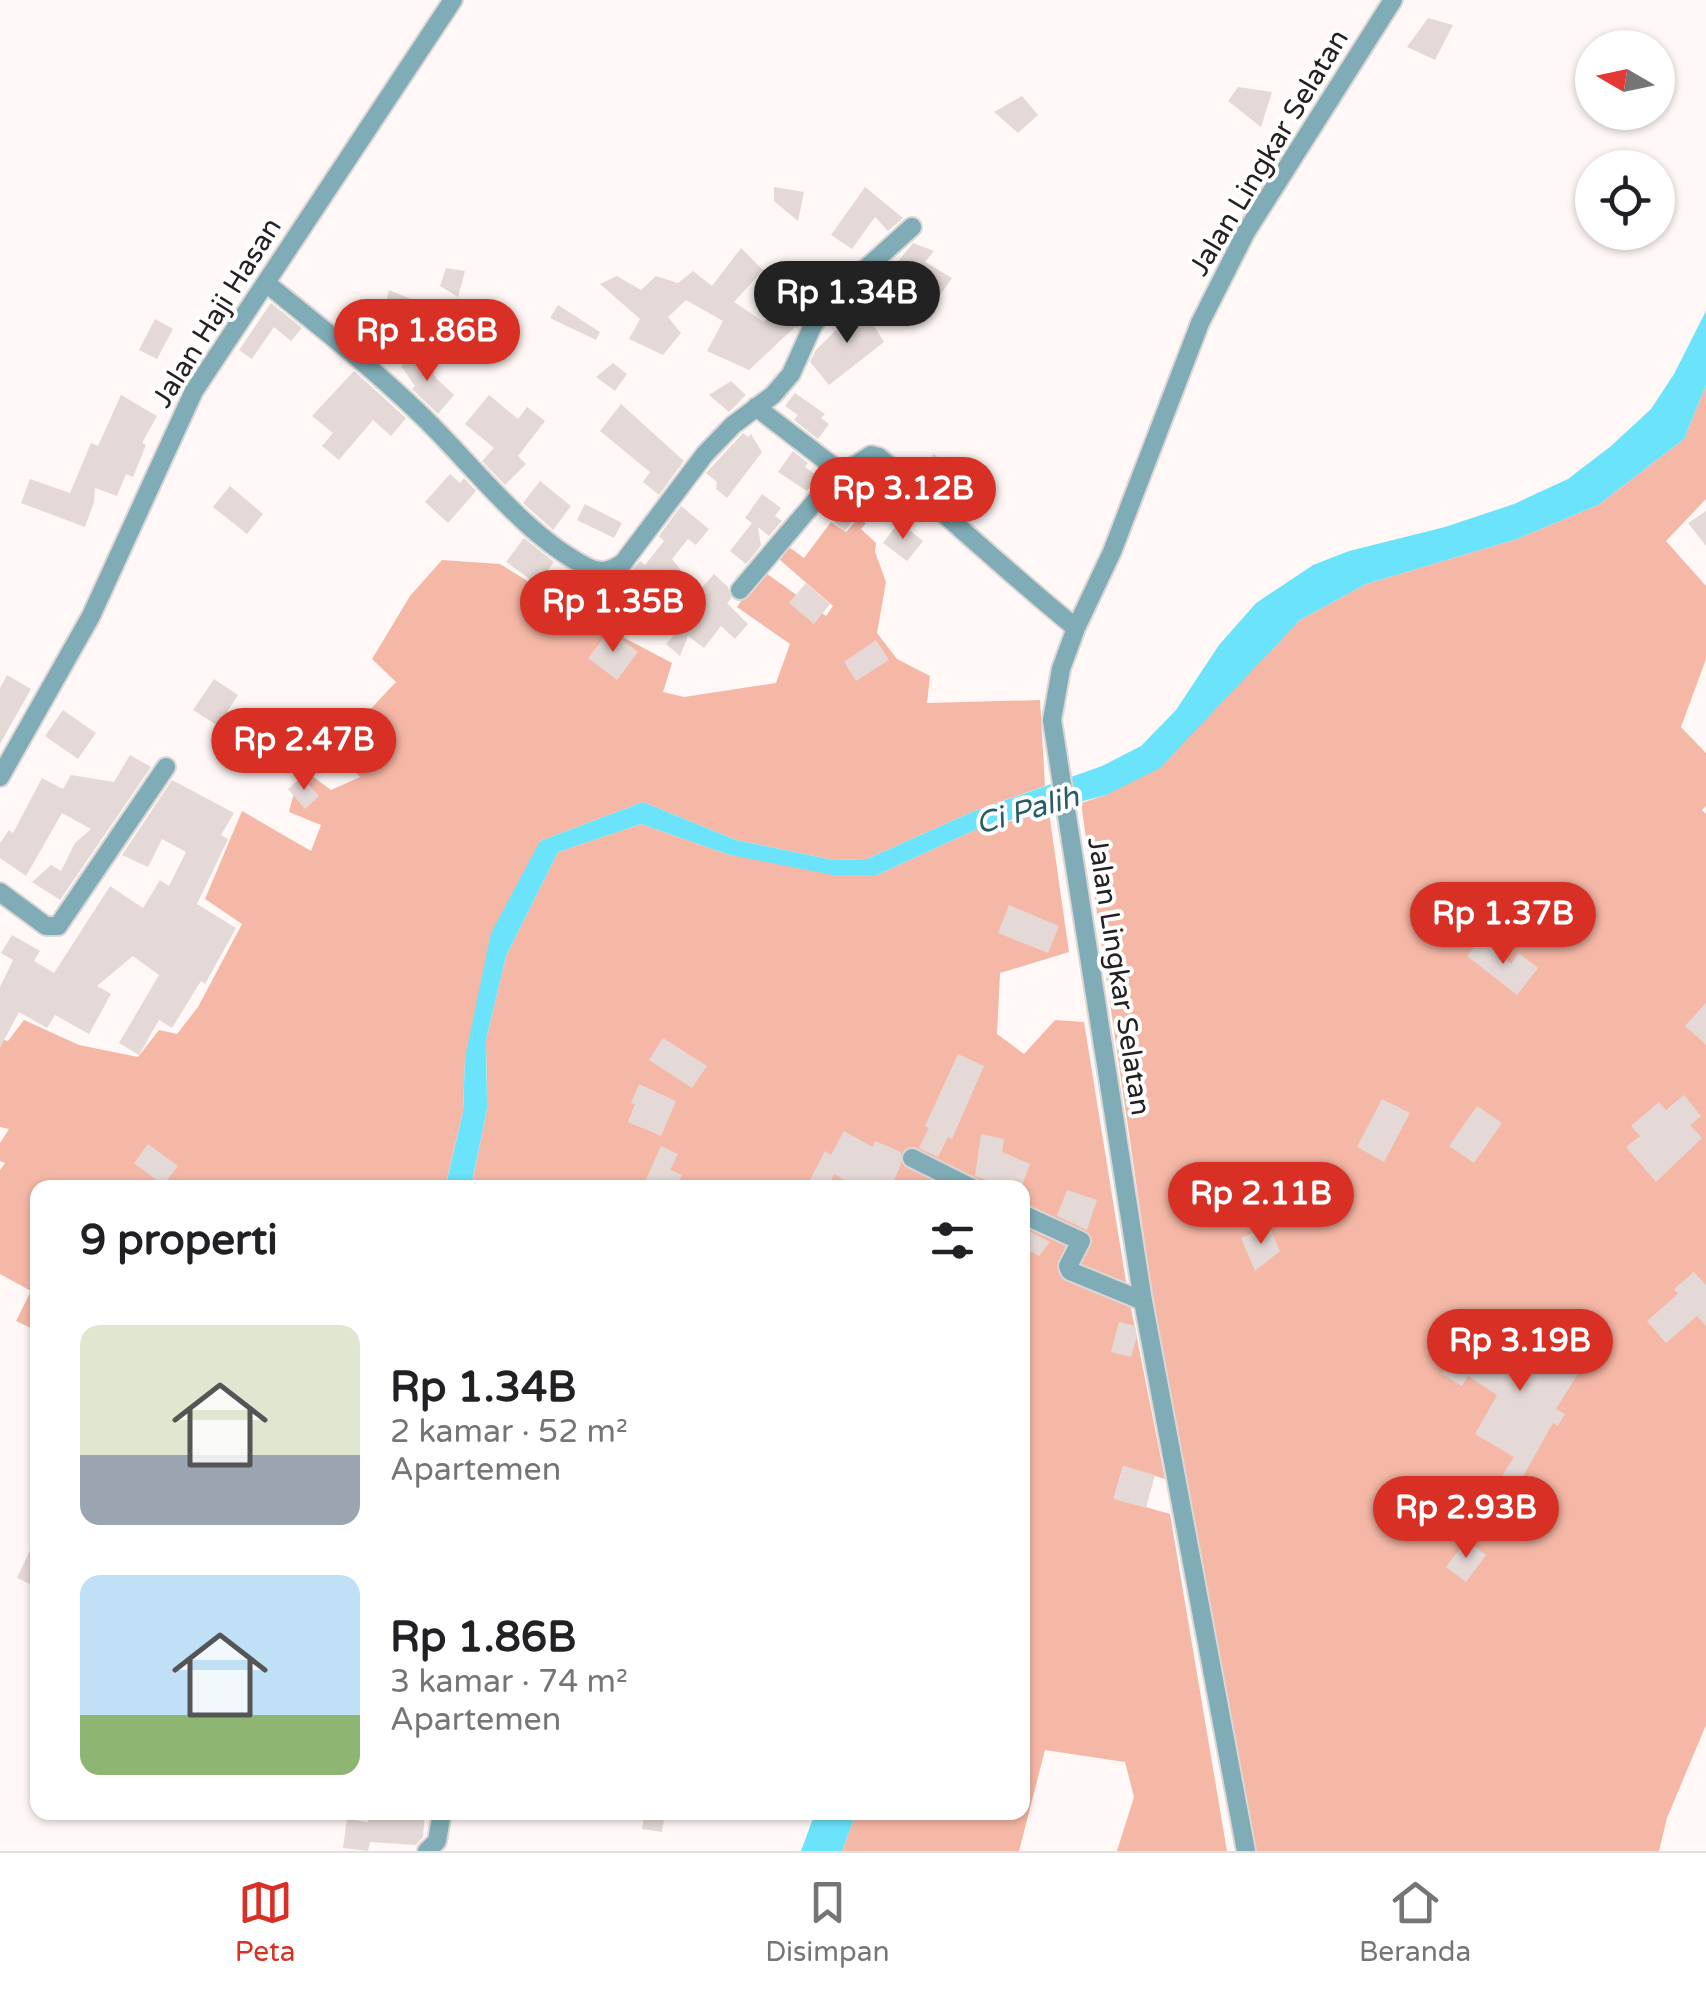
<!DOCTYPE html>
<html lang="id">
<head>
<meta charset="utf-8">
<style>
  body { margin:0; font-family:"Varela Round",sans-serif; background:#f2f2f2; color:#202124; height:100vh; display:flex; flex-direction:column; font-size:38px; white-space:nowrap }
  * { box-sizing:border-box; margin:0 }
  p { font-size:32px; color:#757577 }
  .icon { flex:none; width:55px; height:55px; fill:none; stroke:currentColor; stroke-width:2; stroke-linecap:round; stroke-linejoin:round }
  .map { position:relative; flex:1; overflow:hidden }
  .side { position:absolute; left:30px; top:1180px; width:1000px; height:640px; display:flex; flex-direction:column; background:#fff; border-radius:20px; box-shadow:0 2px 8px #0004 }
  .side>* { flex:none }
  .needle { width:65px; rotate:279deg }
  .buttons { position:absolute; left:1575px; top:30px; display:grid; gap:20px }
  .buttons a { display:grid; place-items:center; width:100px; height:100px; border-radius:50%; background:#fff; box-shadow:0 2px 8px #0004; font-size:50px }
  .price { position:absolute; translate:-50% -85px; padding:0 22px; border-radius:35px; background:#d93025; color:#fff; font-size:32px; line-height:65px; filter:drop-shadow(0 2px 5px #0008) }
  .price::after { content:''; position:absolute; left:50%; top:60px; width:30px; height:22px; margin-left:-15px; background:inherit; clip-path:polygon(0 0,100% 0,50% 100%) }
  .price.active { background:#222; color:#fff }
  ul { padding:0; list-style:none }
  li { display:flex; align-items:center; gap:30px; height:250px; padding:0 50px }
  li span { display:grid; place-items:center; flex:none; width:280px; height:200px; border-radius:20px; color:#555 }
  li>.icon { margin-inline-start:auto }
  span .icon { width:120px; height:120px; fill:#fffc; stroke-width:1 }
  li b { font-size:42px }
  h2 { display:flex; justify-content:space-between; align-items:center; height:120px; padding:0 50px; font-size:42px }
  .menu { display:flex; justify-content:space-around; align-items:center; height:140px; border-top:2px solid #e0e0e0; background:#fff; font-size:28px; color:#757577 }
  .menu a { display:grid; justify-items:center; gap:5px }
  .menu .active { color:#d93025 }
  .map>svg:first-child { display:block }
  .green { fill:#f6b8a6 }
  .water { fill:#6be3fb }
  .building { fill:#e4d9d6 }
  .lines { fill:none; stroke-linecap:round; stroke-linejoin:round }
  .minor-casing { stroke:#dcd6d4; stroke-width:22 }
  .minor { stroke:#7facb6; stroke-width:18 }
  .labels { text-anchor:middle; stroke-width:8; stroke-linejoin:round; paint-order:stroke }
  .street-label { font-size:28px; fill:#252120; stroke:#fff }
  .water-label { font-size:30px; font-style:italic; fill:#295c66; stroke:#fff }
</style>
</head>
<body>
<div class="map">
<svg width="1706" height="1851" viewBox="0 0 1706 1851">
  <rect width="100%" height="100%" fill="#fff8f6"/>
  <!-- green -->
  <path class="green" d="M1706 385V499L1666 541 1706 586V659L1681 727 1706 753V806L1702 810 1706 814V1725L1667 1818 1659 1851H1256L1156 1320 1081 803 1106 795 1229 692 1300 620 1366 584 1517 539 1598 505 1684 439Z
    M857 519 866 523 861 529 876 543 875 552 886 582 877 633 897 659 930 676 927 703 1040 700 1045 786 972 812 867 859 833 860 736 840 643 802 540 841 465 1058 463 1112 445 1187 38 1188 37 1331 16 1321 31 1291 0 1274V1170L5 1163 0 1161V1143L9 1129 0 1127V1039L8 1041 24 1020 79 1045 138 1057 159 1030 177 1034 198 1007 242 924 205 899 242 811 311 851 321 825 289 812 296 785 308 773 331 790 360 777 333 749 396 682 372 659 410 596 442 560 500 564 596 623 672 663 663 692 684 697 776 683 790 644 737 607 763 571 826 616 833 606 780 560 789 547 804 558 831 522 846 532Z
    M1049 812 1069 952 1000 973 997 1034 1024 1054 1055 1020 1084 1022 1127 1288 1165 1479 1123 1466 1114 1498 1170 1514 1227 1851H1117L1134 1797 1125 1762 1045 1750 1019 1851H842L856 1813 1022 1812V1188H471L487 1109 486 1040 506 956 558 852 641 824 730 855 877 875 977 829Z"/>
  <!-- water -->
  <path class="water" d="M1706 311V385L1684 439 1598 505 1517 539 1366 584 1300 620 1160 768 1106 795 977 829 877 875H833L730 855 641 824 558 852 506 956 486 1040 487 1109 471 1187 445 1188 463 1112 465 1058 491 933 540 841 643 802 736 840 833 860 867 859 972 812 1102 766 1141 746 1176 710 1219 645 1256 603 1313 565 1349 551 1445 527 1514 504 1568 479 1611 446 1651 409 1674 374Z
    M815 1813H856L842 1851H801Z"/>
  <!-- building -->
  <path class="building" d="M1428 18 1453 25 1435 60 1407 47Z
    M1238 87 1272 92 1261 127 1228 101Z
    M1022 96 1038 115 1018 133 994 112Z
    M774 187 804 192 798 221 774 201Z
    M865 187 903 218 888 231 875 217 852 249 831 235Z
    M913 243 934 251 925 262 952 278 936 301 913 274 897 302 879 285Z
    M741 248 763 270 734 302 764 322 787 279 808 268 824 281 798 328 795 327 749 370 707 351 723 321 686 300 668 317 681 333 663 355 629 339 640 319 600 284 617 276 641 290 656 276 678 283 693 271 712 286Z
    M446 268 465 271 458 297 440 286Z
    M389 290 450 315 447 323 385 306Z
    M271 303 302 328 291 341 274 327 252 359 239 350Z
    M558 305 600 332 596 340 550 318Z
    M861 305 884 342 829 385 810 362 816 350Z
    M155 319 173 329 157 359 139 350Z
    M418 353 437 379 454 395 438 414 412 389 415 386 401 366Z
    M613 363 627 374 615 391 596 377Z
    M354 371 406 418 391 436 373 420 339 460 322 446 333 433 312 416Z
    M731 381 746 395 729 412 709 395Z
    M795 393 825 414 821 418 829 424 818 439 794 420 798 415 785 406Z
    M121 395 157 416 142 443 146 445 133 477 126 474 117 496 95 488 94 502 85 527 21 503 30 479 70 493 91 443 98 446Z
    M489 395 518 419 527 407 545 421 518 456 526 464 505 485 482 461 494 448 465 424Z
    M621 404 684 461 659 495 643 482 650 472 600 431Z
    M743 433 748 437 751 434 762 452 727 498 716 489 717 482 706 473Z
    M793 451 808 463 805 467 819 477 807 491 778 472Z
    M934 454 950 469 934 488 917 473Z
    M873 468 895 487 876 506 870 499 845 531 822 512 848 485Z
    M450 474 460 483 464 478 476 491 448 523 425 502Z
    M540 481 571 506 553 530 523 503Z
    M230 486 263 514 247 534 213 507Z
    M762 494 781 508 775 516 782 521 769 536 758 527 761 546 746 564 730 551 752 523 745 518Z
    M585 504 622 523 614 538 577 520Z
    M681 506 709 529 696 545 688 539 672 559 698 592 714 574 728 587 731 599 727 603 748 624 735 639 721 626 704 648 688 636 680 656 666 644 699 608 663 584 635 616 621 604 617 609 601 596 613 582 630 573 640 561 645 565 664 541 659 536Z
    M1706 511V546L1688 523Z
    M899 522 923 541 907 561 883 543Z
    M524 538 554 562 537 584 506 562Z
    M551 583 578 603 567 619 539 599Z
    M806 583 830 604 814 624 789 603Z
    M610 630 638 652 617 680 588 658Z
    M876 640 889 660 856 681 844 662Z
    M7 675 31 689 0 744V688Z
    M214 679 238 695 218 726 193 710Z
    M63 710 96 733 78 759 45 736Z
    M130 755 151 767 60 900 32 882 51 865 61 871 75 843 91 829 62 813 26 876 0 858V843L9 830 13 833 42 778 63 789 71 775 114 782Z
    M302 777 319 796 305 809 288 789Z
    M172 780 234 813 221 835 228 839 197 904 236 928 205 984 201 981 172 1028 159 1020 139 1055 119 1043 159 975 133 956 97 986 111 994 89 1034 55 1015 47 1028 19 1012 0 1048V987L13 960 1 953 12 935 40 951 34 961 54 973 110 886 143 908 160 880 169 886 186 852 162 839 148 867 122 855Z
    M1009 905 1059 926 1048 953 998 933Z
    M1482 938 1511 964 1519 953 1538 968 1517 995 1467 956Z
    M1706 1003V1045L1685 1026Z
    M663 1038 707 1066 692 1088 649 1060Z
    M958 1054 984 1066 952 1139 948 1137 938 1157 919 1148 929 1128 925 1126Z
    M639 1084 676 1101 661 1136 628 1122 635 1104 631 1103Z
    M1684 1095 1701 1116 1690 1125 1702 1138 1656 1182 1626 1147 1640 1136 1631 1126 1659 1102 1666 1110Z
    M1382 1099 1410 1113 1384 1162 1357 1147Z
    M1477 1106 1502 1123 1474 1163 1449 1146Z
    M844 1131 873 1147 875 1141 901 1152V1164L891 1188H859L834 1174 827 1188 810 1180 825 1151 831 1155Z
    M981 1134 1004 1139 1002 1152 1030 1164 1021 1188H1011L975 1176Z
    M148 1144 178 1166 163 1185 134 1163Z
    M661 1146 678 1154 670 1170 682 1175 676 1188H642Z
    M1067 1190 1097 1200 1087 1230 1057 1216Z
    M1269 1226 1280 1251 1255 1271 1241 1238Z
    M1022 1228 1050 1242 1039 1256 1022 1247Z
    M1694 1272 1706 1285V1326L1697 1316 1666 1343 1647 1321 1678 1294 1674 1289Z
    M1513 1320 1563 1356 1583 1323 1602 1335 1556 1409 1565 1414 1558 1426 1553 1423 1520 1482 1528 1487 1511 1515 1487 1500 1514 1457 1475 1434 1497 1395 1468 1376 1462 1386 1442 1374 1469 1330 1495 1346Z
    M1119 1322 1135 1326 1137 1336 1131 1357 1111 1352Z
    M1123 1466 1155 1475 1146 1508 1114 1499Z
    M38 1533V1588L17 1578Z
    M1466 1540 1486 1555 1466 1582 1446 1567Z
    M369 1812H425L423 1837 416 1845 370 1842 368 1851 343 1848 347 1819 368 1822Z
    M645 1812H665L662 1832 642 1829Z"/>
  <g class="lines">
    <defs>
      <path id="minor" d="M266 283C318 325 370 366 418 412 470 461 523 535 587 567 601 574 610 571 623 563L705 454 733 425 773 395 791 374 813 325 832 299 912 227
        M756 407 842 473
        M740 590 834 479 871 455 879 457C945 513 1008 573 1076 628
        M0 777 91 616 194 391 453 0
        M0 892 46 926H58L166 767
        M912 1158 972 1188
        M1022 1214 1081 1241 1068 1266 1070 1271 1143 1301
        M427 1851 437 1841 442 1812
        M1246 1851 1143 1301 1052 720 1061 669 1076 628 1112 552 1200 323 1246 232 1393 0"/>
    </defs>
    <!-- minor casing -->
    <use href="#minor" class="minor-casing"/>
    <!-- minor -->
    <use href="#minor" class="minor"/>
  </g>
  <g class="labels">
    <!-- street labels -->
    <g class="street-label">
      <text transform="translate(1268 152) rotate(-59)" y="10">Jalan Lingkar Selatan</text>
      <text transform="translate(216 312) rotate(-58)" y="10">Jalan Haji Hasan</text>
      <text transform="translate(1120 976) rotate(81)" y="10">Jalan Lingkar Selatan</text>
    </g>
    <!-- water labels -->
    <g class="water-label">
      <text transform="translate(1027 810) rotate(-16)" y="10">Ci Palih</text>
    </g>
  </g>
</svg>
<div class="buttons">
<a><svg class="needle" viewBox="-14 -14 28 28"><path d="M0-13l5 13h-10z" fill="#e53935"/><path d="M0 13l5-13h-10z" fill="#757577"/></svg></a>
<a><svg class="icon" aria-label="locate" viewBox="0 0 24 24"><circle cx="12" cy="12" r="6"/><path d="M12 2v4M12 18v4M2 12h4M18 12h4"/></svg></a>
</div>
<b class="price active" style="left:847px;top:346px">Rp 1.34B</b>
<b class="price" style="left:427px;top:384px">Rp 1.86B</b>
<b class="price" style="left:903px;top:542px">Rp 3.12B</b>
<b class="price" style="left:613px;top:655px">Rp 1.35B</b>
<b class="price" style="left:304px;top:793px">Rp 2.47B</b>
<b class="price" style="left:1503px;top:967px">Rp 1.37B</b>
<b class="price" style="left:1261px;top:1247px">Rp 2.11B</b>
<b class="price" style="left:1520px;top:1394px">Rp 3.19B</b>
<b class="price" style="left:1466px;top:1561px">Rp 2.93B</b>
<section class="side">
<h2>9 properti<svg class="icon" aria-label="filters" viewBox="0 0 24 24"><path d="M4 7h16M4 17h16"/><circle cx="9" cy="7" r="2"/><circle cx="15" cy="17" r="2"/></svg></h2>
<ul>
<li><span style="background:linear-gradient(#dfe7d0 65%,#9aa5b1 0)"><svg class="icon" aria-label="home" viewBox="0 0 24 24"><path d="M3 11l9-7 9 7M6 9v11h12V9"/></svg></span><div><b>Rp 1.34B</b><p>2 kamar · 52 m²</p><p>Apartemen</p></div></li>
<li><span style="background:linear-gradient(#bfe0f5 70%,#8fb573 0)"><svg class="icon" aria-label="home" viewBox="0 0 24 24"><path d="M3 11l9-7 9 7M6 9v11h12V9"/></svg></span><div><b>Rp 1.86B</b><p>3 kamar · 74 m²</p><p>Apartemen</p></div></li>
</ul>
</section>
</div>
<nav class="menu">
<a class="active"><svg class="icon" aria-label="map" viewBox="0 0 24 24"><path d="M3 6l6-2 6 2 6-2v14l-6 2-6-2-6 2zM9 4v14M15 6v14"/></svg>Peta</a>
<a><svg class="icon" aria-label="saved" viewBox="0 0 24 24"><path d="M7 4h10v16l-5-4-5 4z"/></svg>Disimpan</a>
<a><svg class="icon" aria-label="home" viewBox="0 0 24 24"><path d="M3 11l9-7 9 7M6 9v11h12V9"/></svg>Beranda</a>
</nav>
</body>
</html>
